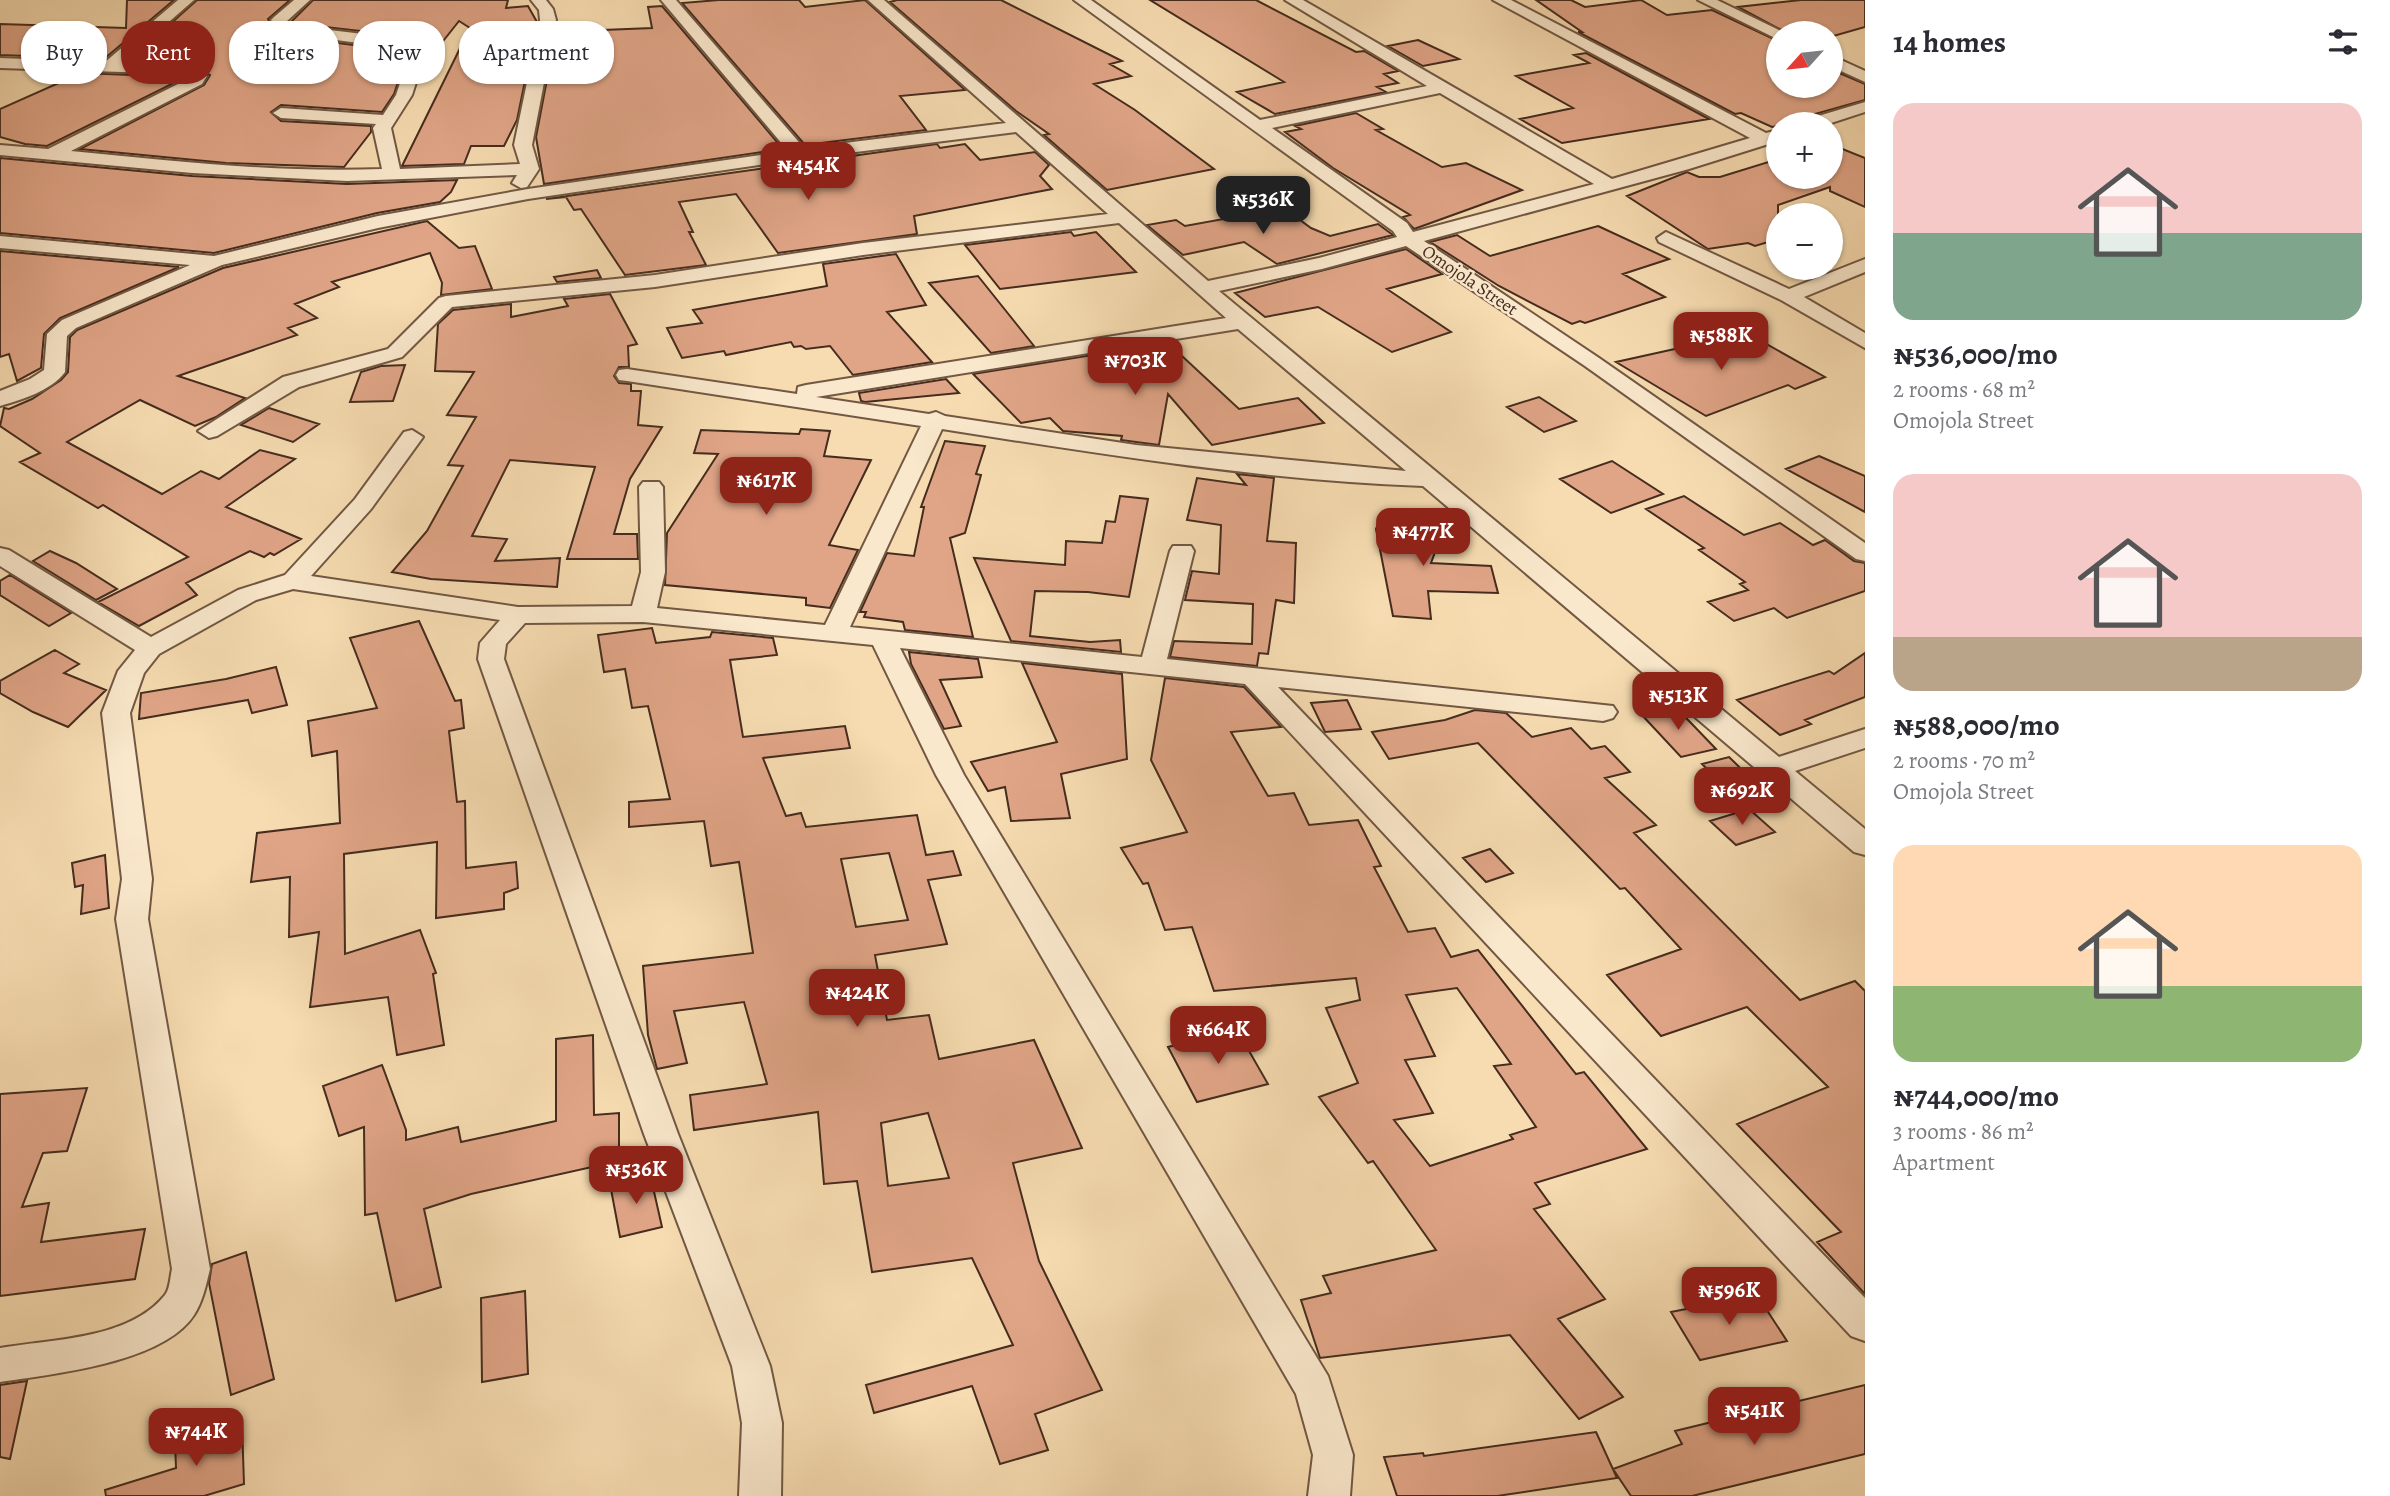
<!DOCTYPE html>
<html lang="en">
<head>
<meta charset="utf-8">
<style>
  body { margin:0; font-family:Alegreya,serif; background:#f7f7f7; color:#2b2b33; height:100vh; display:flex; flex-direction:column; font-size:26px; white-space:nowrap }
  * { box-sizing:border-box; margin:0 }
  p { font-size:23px; color:#7c7c81 }
  .icon { flex:none; width:38px; height:38px; fill:none; stroke:currentColor; stroke-width:2; stroke-linecap:round; stroke-linejoin:round }
  .map { position:relative; flex:1; overflow:hidden }
  .details { display:flex; flex-direction:column; background:#fff; width:525px }
  .details>* { flex:none }
  .top-card { position:absolute; left:21px; top:21px; width:665px; height:63px; display:flex; gap:14px }
  .needle { width:46px; rotate:243deg }
  .tools { position:absolute; left:1766px; top:21px; display:grid; gap:14px }
  .tools a { display:grid; place-items:center; width:77px; height:77px; border-radius:50%; background:#fff; box-shadow:0 2px 5px #0004; font-size:35px }
  .price { position:absolute; translate:-50% -60px; padding:0 16px; border-radius:14px; background:#8f2418; color:#fff; font-size:23px; line-height:46px; filter:drop-shadow(0 2px 4px #0008) }
  .price::after { content:''; position:absolute; left:50%; top:42px; width:21px; height:16px; margin-left:-10px; background:inherit; clip-path:polygon(0 0,100% 0,50% 100%) }
  .price.selected { background:#222; color:#fff }
  ul { padding:0; list-style:none }
  li { display:grid; align-content:center; gap:14px; height:371px; padding:0 28px }
  li span { display:grid; place-items:center; height:217px; border-radius:21px; color:#555 }
  li>.icon { margin-inline-start:auto }
  span .icon { width:126px; height:126px; fill:#fffc; stroke-width:1 }
  li b { font-size:30px }
  h2 { display:flex; justify-content:space-between; align-items:center; height:84px; padding:0 28px; font-size:30px }
  .pill { padding:0 24px; border-radius:28px; background:#fff; box-shadow:0 2px 5px #0004; font-size:24px; line-height:63px }
  .pill.selected { background:#8f2418; color:#fff }
  main { display:flex; flex:1; min-height:0 }
  .map>svg:first-child { display:block }
  .building { fill:#e0a587; stroke:#452c1e; stroke-width:2; fill-rule:evenodd }
  .lines { fill:none; stroke-linecap:round; stroke-linejoin:round }
  .street-casing { stroke:#725843; stroke-width:4 }
  .street { fill:#fae8cc; fill-rule:evenodd }
  .labels { text-anchor:middle; stroke-width:5; stroke-linejoin:round; paint-order:stroke }
  .far-street-label { font-size:18px; fill:#452c1e; stroke:#fae8cc }
</style>
</head>
<body>
<main>
<div class="map">
<svg width="1865" height="1496" viewBox="0 0 1865 1496">
  <rect width="100%" height="100%" fill="#f7dcb1"/>
  <filter id="stains"><feTurbulence type="fractalNoise" baseFrequency=".00286" numOctaves="4"/><feColorMatrix values="0 0 0 0 .2 0 0 0 0 .09 0 0 0 0 .02 0 0 0 .5 -.17"/></filter>
  <radialGradient id="worn" r=".72"><stop offset=".6" stop-color="#630" stop-opacity="0"/><stop offset="1" stop-color="#630" stop-opacity=".3"/></radialGradient>
  <!-- building -->
  <path class="building" d="M127 0H174L104 59 0 55V24L126 28Z
    M197 0H290L268 19 276 35 408 52 394 94 382 112 281 105 271 112 281 121 371 126V132L344 167 226 163 80 149 204 85 210 75 187 62 130 60Z
    M313 0H508L506 8 528 6 537 22 517 120 504 146H471L464 164 402 166 470 28 459 21 425 64 429 47 413 37 290 23Z
    M719 0H799L805 7 865 0 965 90 900 96 926 130 805 145 682 3Z
    M897 0H1001L1122 61 1110 64 1131 76 1094 84 1135 110 1214 169 1107 190 1044 135 1049 134 1016 111 890 2Z
    M1150 0H1256L1356 52 1364 51 1398 71 1384 74 1398 83 1377 87 1386 92 1275 114 1237 92 1284 82Z
    M1536 0H1571L1585 7 1641 0 1667 15 1712 10 1778 41V86H1830V69L1865 84V100L1804 117 1801 122 1772 127 1741 113 1735 114 1578 32H1582Z
    M1801 0H1865V27L1830 37V33H1787L1738 7Z
    M662 6 783 149 544 184 536 137 554 43 604 40 603 30 652 28 648 7Z
    M1418 40 1459 59 1423 66 1388 46Z
    M1586 53 1709 119 1562 143 1520 119 1573 108 1516 76 1589 63 1574 55Z
    M81 73 182 77 184 78 47 146 25 144 0 137V109Z
    M1356 113 1383 129 1376 130 1442 167 1466 163 1522 190 1414 229 1403 217 1410 215 1333 168 1285 132 1301 129 1295 126Z
    M937 144 940 148 965 144 980 160 1035 152 1049 165 1040 176 1052 189 914 216 917 234 778 253 736 194 679 202 693 232H689L706 265 625 275 581 209 574 210 566 197 546 199Z
    M1830 144 1865 158V207L1830 191V187L1778 205V239L1755 246 1748 243 1708 249 1627 196 1687 172 1699 177H1720L1778 159V177H1830Z
    M0 158 192 176 347 184 457 180 451 192 440 202 377 213 214 253 0 233Z
    M1284 208 1311 228 1330 236 1378 224 1393 235 1277 264 1244 242 1183 255 1147 225 1176 220 1185 226Z
    M427 221 459 248 475 246 492 289 441 295 442 283 430 253 332 282 339 287 295 304 317 318 288 328 297 335 178 376 245 398 216 417 195 426 140 400 67 442 162 494 201 471 219 479 260 450 295 459 226 507 301 539 274 555 270 553 264 557 250 551 186 583 197 595 139 626 98 602 188 557 103 505 98 508 20 462 40 453 0 426 4 408 9 409 32 399 61 380 68 372 70 337 77 330 223 268Z
    M1598 226 1669 259 1623 274 1665 297 1585 323 1580 321 1572 324 1499 286 1430 242 1457 235 1490 256Z
    M1071 232 1074 236 1096 232 1136 272 1000 289 965 245Z
    M1406 249 1442 274 1387 289 1451 332 1392 352 1318 307 1265 317 1235 293Z
    M0 251 179 267 60 318 44 334 41 368 17 381 9 354 0 357Z
    M896 254 926 305 887 312 932 362 853 375 830 346 806 349 801 346 794 347 791 342 726 355 724 351 682 358 667 328 702 323 693 310 827 286 823 264Z
    M597 270 601 278 557 282 554 277Z
    M978 276 1034 346 991 353 929 283Z
    M610 294 637 344 628 346 629 367H619L614 376 619 383 631 384V391H641L638 425 662 427 630 479 614 534H637L638 559H567L595 467 510 460 472 536 507 539 495 561 560 558 557 587 431 579 392 572 427 531 463 466 448 465 476 417 447 415 474 372 435 371 438 324 453 310 511 304V317L568 306 564 299Z
    M1747 333 1825 377 1795 389 1788 385 1706 416 1616 362Z
    M1168 343 1239 409 1298 398 1324 423 1212 445 1168 394 1159 445 1136 442 1121 440 1122 436 1063 431 1050 418 1021 423 973 374Z
    M405 365 393 401 350 402 361 372 381 366Z
    M946 379 959 393 865 402 861 401 859 393Z
    M1539 397 1576 421 1544 432 1507 407Z
    M269 408 319 424 293 442 241 425Z
    M801 429 830 431 824 456 871 460 829 545 858 550 830 608 806 605V598L665 585 667 533 718 454 694 453 701 430 799 434Z
    M945 441 985 446 976 474 981 475 965 533 950 538 973 637 905 630 903 622 864 617 866 612H860L887 553 914 556 924 507H921Z
    M1819 456 1865 476V512L1786 469Z
    M1612 461 1663 494 1611 513 1560 479Z
    M1237 474 1274 478 1267 541 1296 543 1294 603 1276 600 1268 654 1259 653 1257 666 1170 657 1174 641 1252 644 1253 604 1185 600 1192 571 1219 574 1221 525 1187 520 1197 478 1246 485Z
    M1120 496 1148 499 1129 597 1088 592 1035 591 1030 636 1090 642 1120 640 1121 652 1011 641 974 558 1065 565 1066 541 1102 543 1106 521 1115 522Z
    M1684 496 1744 535 1780 523 1813 545 1825 540 1854 561 1865 563V591L1787 618 1774 608 1734 621 1708 602 1748 590 1740 584 1745 582 1699 550 1704 548 1646 509Z
    M1382 515 1444 528 1431 563 1491 566 1498 593 1428 591 1431 619 1393 616 1376 529Z
    M50 551 76 563 117 589 96 600 33 561Z
    M10 575 71 613 49 626 0 595V581Z
    M419 621 455 701 461 700 464 728 449 731 457 802 465 801 466 868 516 862 518 888 504 893V909L436 918 437 842 344 854 345 954 420 930 436 973 433 974 444 1045 397 1055 388 997 310 1007 319 932 289 937 290 877 251 882 257 833 340 823 337 751 312 756 308 721 377 708 350 638Z
    M652 628 656 643 710 637 712 632 773 638 777 655 730 660 743 737 845 726 850 748 763 758 786 816 801 813 806 827 917 815 926 855 953 851 961 875 928 880 947 944 875 955 887 1020 929 1015 939 1059 1034 1040 1082 1148 1013 1163 1039 1261 1102 1390 1035 1414 1048 1450 1000 1464 972 1386 874 1413 866 1385 1013 1345 972 1258 872 1272 857 1181 824 1184 818 1112 694 1130 690 1095 767 1084 744 1002 674 1011 687 1063 657 1069 648 1035 643 966 753 953 739 862 711 866 704 821 629 827V802L670 799 648 706 632 708 625 669 604 672 598 635ZM889 853 908 920 856 927 841 859ZM928 1113 949 1178 888 1186 881 1123Z
    M55 650 79 664 64 673 106 690 68 727 33 712 0 693V681Z
    M909 652 978 659 982 677 940 680 961 726 944 729 911 664Z
    M1865 653V697L1805 720 1811 724 1780 735 1737 700 1829 671 1834 674Z
    M1022 663 1122 674 1127 759 1061 774 1070 818 1011 821 1005 787 988 791 971 762 1057 742Z
    M276 667 287 705 252 713 248 700 139 719 141 693 226 679Z
    M1165 678 1244 687 1281 727 1231 732 1268 796 1294 793 1309 825 1358 820 1381 866 1374 867 1408 932 1435 928 1451 957 1478 950 1576 1074 1584 1072 1647 1149 1535 1183 1550 1204 1534 1209 1605 1299 1558 1319 1623 1397 1579 1419 1510 1335 1320 1358 1301 1300 1331 1293 1323 1276 1436 1250 1373 1161 1368 1163 1319 1097 1358 1083 1326 1008 1360 1000 1356 978 1214 991 1192 927 1165 930 1148 883 1143 884 1121 848 1187 832 1151 760ZM1457 988 1511 1064 1494 1066 1536 1127 1510 1135 1513 1139 1430 1166 1394 1120 1433 1113 1405 1060 1435 1056 1406 995Z
    M1347 700 1361 729 1325 732 1311 703Z
    M1675 707 1691 723 1716 749 1681 757 1641 714Z
    M1475 710 1506 713 1532 737 1571 728 1591 749 1605 746 1630 772 1605 778 1656 825 1634 833 1800 1000 1855 981 1865 991V1294L1817 1242 1841 1232 1737 1124 1828 1087 1747 1007 1661 1036 1607 975 1681 949 1625 888 1620 889 1478 743 1389 759 1372 732 1445 720Z
    M1729 757 1762 789 1735 796 1702 764Z
    M1749 809 1775 832 1736 845 1710 821Z
    M1490 849 1513 873 1486 882 1463 858Z
    M105 855 109 908 81 914 83 885 75 887 72 863Z
    M1237 1030 1268 1084 1197 1102 1168 1047Z
    M593 1035 594 1115 619 1113V1161L471 1194 424 1209 441 1287 396 1301 377 1213 365 1215 364 1127 339 1136 323 1086 382 1065 406 1130V1140L458 1127 461 1142 556 1121V1039Z
    M87 1088 67 1151 43 1153 22 1207 49 1203 41 1242 145 1229 135 1279 0 1296V1094Z
    M650 1174 662 1227 620 1237 610 1184Z
    M246 1252 274 1379 231 1395 209 1283 212 1264Z
    M525 1291 528 1374 482 1382 481 1298Z
    M1757 1295 1787 1341 1700 1360 1671 1312Z
    M27 1381 10 1459 0 1457V1385Z
    M1865 1385V1454L1692 1496H1631L1613 1469 1682 1444 1675 1431Z
    M242 1424 244 1484 204 1496H106L105 1490 176 1468 175 1443Z
    M1596 1432 1617 1478 1497 1496H1397L1384 1457 1423 1453 1424 1456Z"/>
  <g class="lines">
    <defs>
      <path id="street" d="M178 0H194L123 62 186 64 207 76 202 84 71 151C174 161 278 173 382 169L373 128 376 124 281 118 273 113 281 108 383 115 396 95 411 50 276 32 271 20 274 17 294 0H310L287 21 288 25 413 40 427 48 412 95 391 128 400 169 520 164 514 145 540 20 539 10 531 0H546L553 9 556 20 532 145 539 169 527 187 521 188 512 183 517 175 347 181 192 173 0 155V145L48 149 190 78 183 74 0 68V58L105 62Z
        M661 0H676L804 148 1006 123 868 0H884L1208 281 1319 258 1397 237 1393 231 1074 0H1091L1260 120 1427 86 1285 0H1303L1612 179 1750 138 1493 0H1511L1766 133 1778 130V141L1689 169 1424 241 1599 358 1865 543V561L1856 559 1585 366 1406 246 1322 269 1219 291 1779 757 1865 729V748L1795 771 1865 829V855L1854 852 1423 486C1262 480 1101 454 942 429L850 627 1142 657 1170 551 1173 546H1191L1194 551 1167 659 1613 706 1617 712 1613 718 1603 721 1278 687 1865 1298V1341L1851 1336 1245 684 900 648 964 775 1328 1376 1353 1455 1350 1496H1308L1313 1455 1296 1394 936 775 873 645 643 622 525 623 506 644 504 659 678 1134 770 1366 782 1423 781 1496H739L742 1423 732 1366 644 1134 478 659 480 643 500 620 293 589 256 600 159 654 144 673 130 713 152 879 148 919 210 1269C206 1285 203 1301 194 1315 163 1363 53 1374 0 1382V1348C51 1339 129 1340 165 1295 170 1289 170 1277 172 1269L116 919 122 879 102 713 118 671 135 650 0 566V548L9 550 151 637 238 590 285 575 355 499 404 432 412 430 423 437 371 509 311 576 518 607 632 606 641 572 639 487 643 482H659L663 487 665 572 657 608 825 625 921 426 627 381 619 380 616 375 619 370 627 369 797 394 798 387 806 385 1226 318 1119 223 863 255 655 287 452 307 402 357 299 387 217 436 209 438 198 431 283 377 388 349 439 298 446 296 655 275 863 243 1108 214 1016 132 800 159 528 199 378 228 222 265 76 328 67 336 65 372C51 391 21 400 0 406V391L30 379 44 370 47 334 62 320 190 265 0 248V236L214 256 378 216 528 189 788 151ZM1440 93 1594 184 1413 232 1407 223 1272 128ZM1238 329 1406 471 1136 445 945 416 936 412 929 414 816 397Z
        M1698 0H1717L1785 33H1778V39L1773 37Z
        M1830 55 1865 71V82L1830 66Z
        M1865 102V112L1828 124H1803L1805 120Z
        M1666 232 1789 289 1865 259V272L1804 297 1865 333V348L1781 300 1659 242 1657 238Z"/>
    </defs>
    <!-- street casing -->
    <use href="#street" class="street-casing"/>
    <!-- street -->
    <use href="#street" class="street"/>
  </g>
  <g class="labels">
    <!-- far-street labels -->
    <g class="far-street-label">
      <text transform="translate(1470 280) rotate(34)" y="6">Omojola Street</text>
    </g>
  </g>
  <rect width="100%" height="100%" filter="url(#stains)"/>
  <rect width="100%" height="100%" fill="url(#worn)"/>
</svg>
<div class="tools">
<a><svg class="needle" viewBox="-14 -14 28 28"><path d="M0-13l5 13h-10z" fill="#e53935"/><path d="M0 13l5-13h-10z" fill="#7c7c81"/></svg></a>
<a>+</a>
<a>−</a>
</div>
<b class="price" style="left:808px;top:202px">₦454K</b>
<b class="price selected" style="left:1263px;top:236px">₦536K</b>
<b class="price" style="left:1721px;top:372px">₦588K</b>
<b class="price" style="left:1135px;top:397px">₦703K</b>
<b class="price" style="left:766px;top:517px">₦617K</b>
<b class="price" style="left:1423px;top:568px">₦477K</b>
<b class="price" style="left:1678px;top:732px">₦513K</b>
<b class="price" style="left:1742px;top:827px">₦692K</b>
<b class="price" style="left:857px;top:1029px">₦424K</b>
<b class="price" style="left:1218px;top:1066px">₦664K</b>
<b class="price" style="left:636px;top:1206px">₦536K</b>
<b class="price" style="left:1729px;top:1327px">₦596K</b>
<b class="price" style="left:1754px;top:1447px">₦541K</b>
<b class="price" style="left:196px;top:1468px">₦744K</b>
<div class="top-card">
<a class="pill">Buy</a>
<a class="pill selected">Rent</a>
<a class="pill">Filters</a>
<a class="pill">New</a>
<a class="pill">Apartment</a>
</div>
</div>
<section class="details">
<h2>14 homes<svg class="icon" aria-label="filters" viewBox="0 0 24 24"><path d="M4 7h16M4 17h16"/><circle cx="9" cy="7" r="2"/><circle cx="15" cy="17" r="2"/></svg></h2>
<ul>
<li><span style="background:linear-gradient(#f6c9c9 60%,#7fa58c 0)"><svg class="icon" aria-label="home" viewBox="0 0 24 24"><path d="M3 11l9-7 9 7M6 9v11h12V9"/></svg></span><div><b>₦536,000/mo</b><p>2 rooms · 68 m²</p><p>Omojola Street</p></div></li>
<li><span style="background:linear-gradient(#f6c9c9 75%,#b9a48a 0)"><svg class="icon" aria-label="home" viewBox="0 0 24 24"><path d="M3 11l9-7 9 7M6 9v11h12V9"/></svg></span><div><b>₦588,000/mo</b><p>2 rooms · 70 m²</p><p>Omojola Street</p></div></li>
<li><span style="background:linear-gradient(#ffd9b3 65%,#8fb573 0)"><svg class="icon" aria-label="home" viewBox="0 0 24 24"><path d="M3 11l9-7 9 7M6 9v11h12V9"/></svg></span><div><b>₦744,000/mo</b><p>3 rooms · 86 m²</p><p>Apartment</p></div></li>
</ul>
</section>
</main>
</body>
</html>
